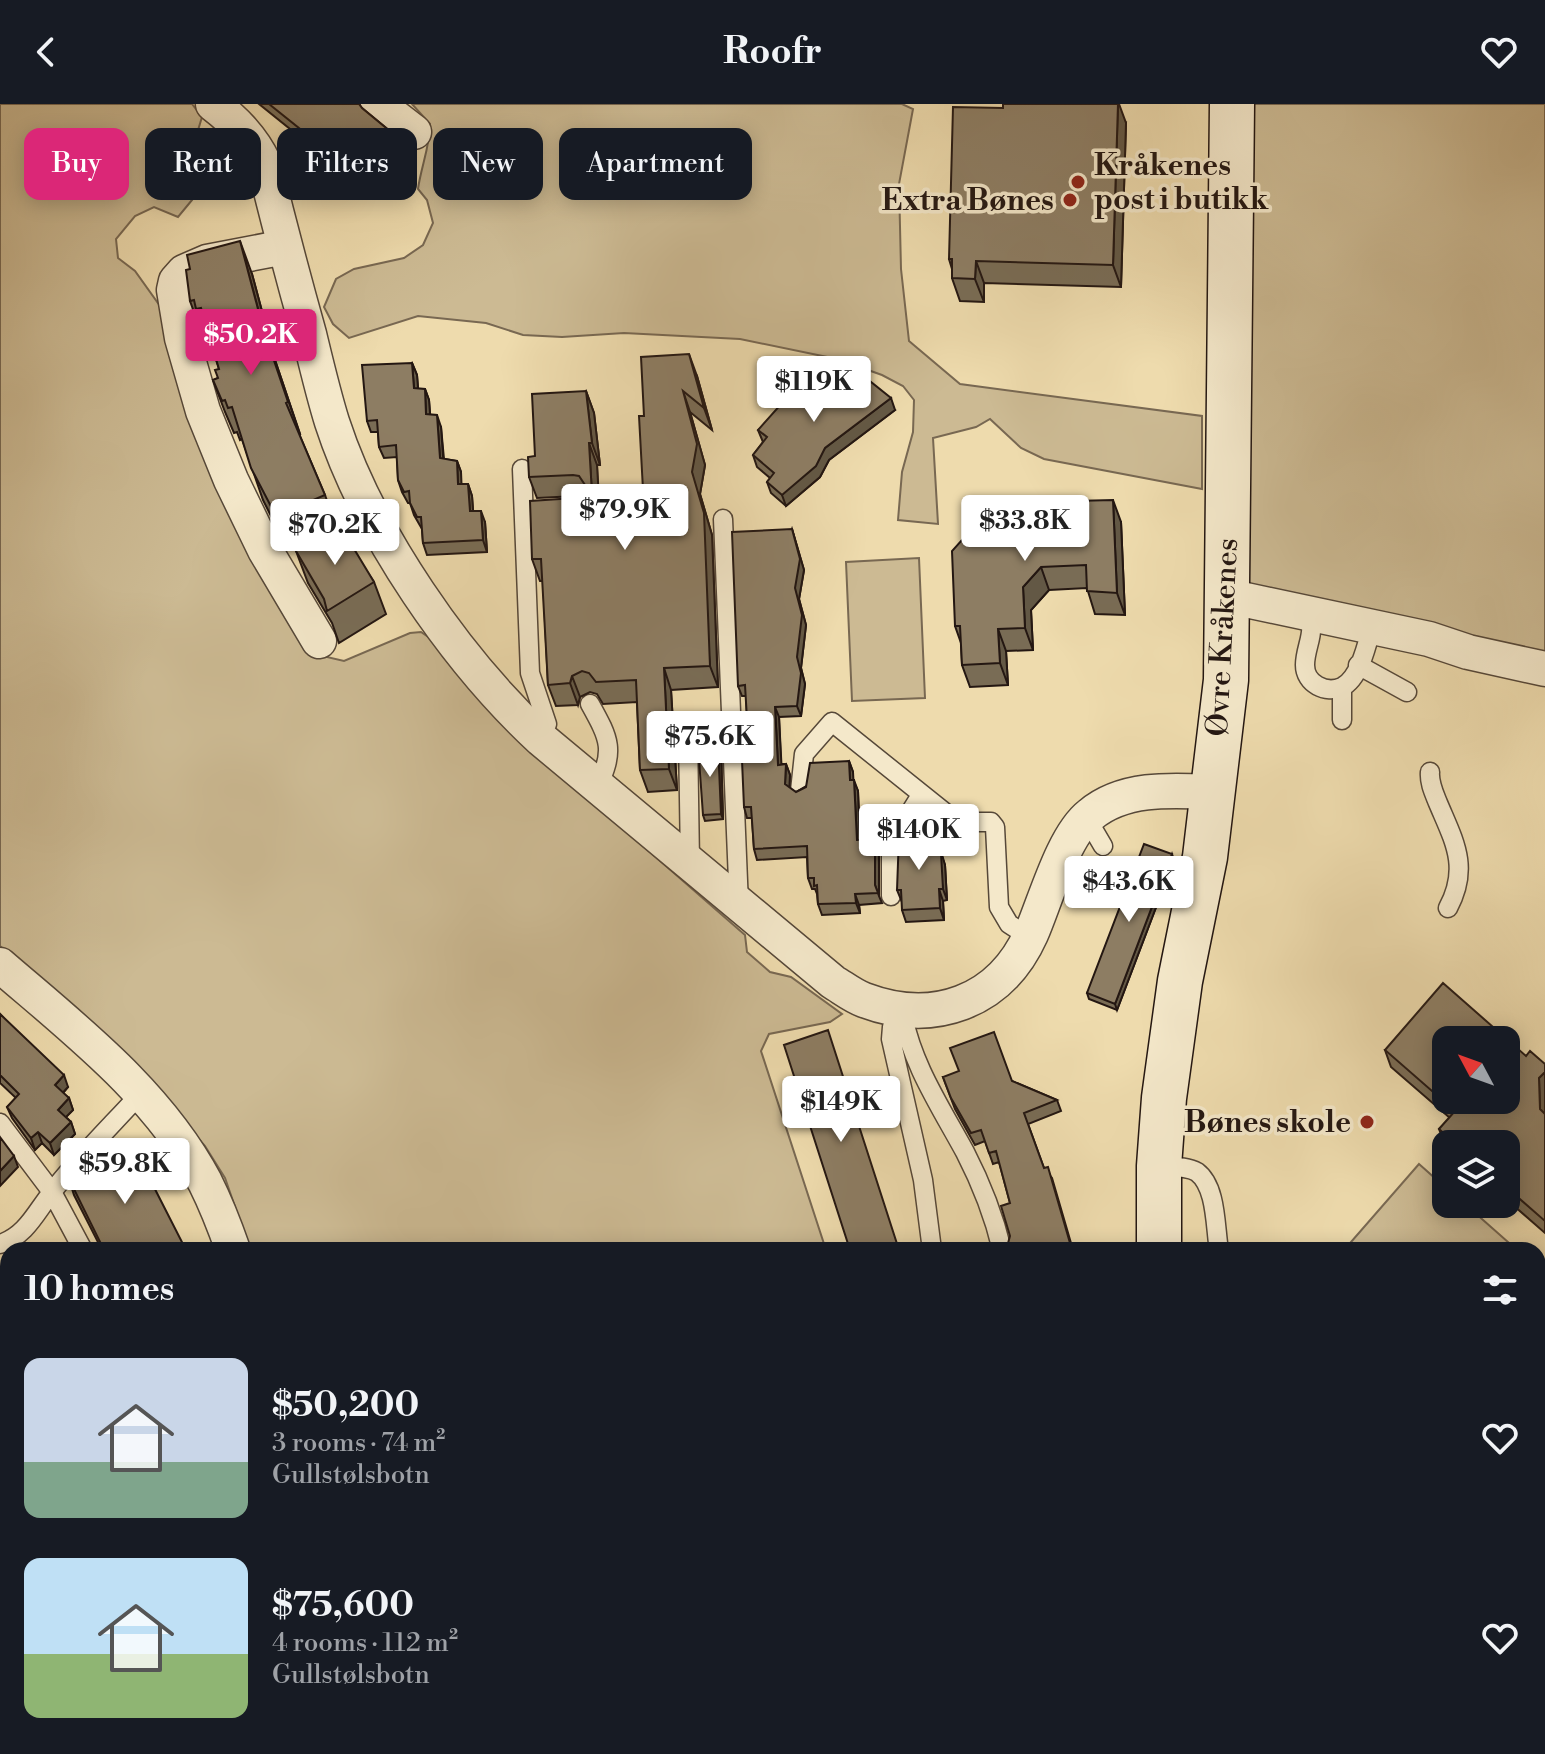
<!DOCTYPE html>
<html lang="en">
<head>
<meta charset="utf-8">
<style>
  body { margin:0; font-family:"Libre Bodoni",serif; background:#20242c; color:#f1f3f6; height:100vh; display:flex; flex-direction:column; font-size:30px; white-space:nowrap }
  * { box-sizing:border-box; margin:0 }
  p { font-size:26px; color:#9ea1a6 }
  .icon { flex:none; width:44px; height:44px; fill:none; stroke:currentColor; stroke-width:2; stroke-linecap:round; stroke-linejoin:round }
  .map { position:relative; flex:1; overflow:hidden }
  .side { position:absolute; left:0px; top:1138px; width:1546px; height:512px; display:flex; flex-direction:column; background:#171b24; border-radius:24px 24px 0 0; box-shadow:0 4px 20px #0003 }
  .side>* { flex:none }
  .hud { position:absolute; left:24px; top:24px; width:800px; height:72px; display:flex; gap:16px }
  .needle { width:52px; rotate:311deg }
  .buttons { position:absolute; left:1432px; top:922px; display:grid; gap:16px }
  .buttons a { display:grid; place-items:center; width:88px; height:88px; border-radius:16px; background:#171b24; box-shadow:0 4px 20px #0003; font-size:40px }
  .price { position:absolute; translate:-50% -68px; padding:0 18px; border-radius:8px; background:#fff; color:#222; font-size:26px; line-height:52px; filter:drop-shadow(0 2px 4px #0008) }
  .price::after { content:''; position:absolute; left:50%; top:48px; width:24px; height:18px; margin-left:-12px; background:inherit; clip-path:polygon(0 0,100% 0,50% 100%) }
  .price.active { background:#db2777; color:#fff }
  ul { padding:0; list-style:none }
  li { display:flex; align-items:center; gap:24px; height:200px; padding:0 24px }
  li span { display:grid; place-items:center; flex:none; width:224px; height:160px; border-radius:16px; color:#555 }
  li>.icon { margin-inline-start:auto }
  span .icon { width:96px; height:96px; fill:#fffc; stroke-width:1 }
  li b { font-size:34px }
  h2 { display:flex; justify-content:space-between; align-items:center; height:96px; padding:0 24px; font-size:34px }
  .tag { padding:0 28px; border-radius:16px; background:#171b24; box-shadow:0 4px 20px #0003; font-size:28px; line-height:72px }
  .tag.active { background:#db2777; color:#fff }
  header { display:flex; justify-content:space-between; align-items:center; height:104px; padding:0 24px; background:#171b24; font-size:36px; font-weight:700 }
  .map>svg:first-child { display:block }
  .green { fill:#ccba93; stroke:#786852; stroke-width:2 }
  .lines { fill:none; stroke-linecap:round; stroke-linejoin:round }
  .service-casing { stroke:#564839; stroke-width:21 }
  .minor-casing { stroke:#564839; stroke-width:37 }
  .secondary-casing { stroke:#241712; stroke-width:47 }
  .service { stroke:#f4e8ca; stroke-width:18 }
  .minor { stroke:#f4e8ca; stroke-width:34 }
  .secondary { stroke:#f4e8ca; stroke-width:44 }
  .wall { fill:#796c55; stroke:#241712; stroke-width:2 }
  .shaded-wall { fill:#635845; stroke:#241712; stroke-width:2 }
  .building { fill:#8d7d63; stroke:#241712; stroke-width:2; fill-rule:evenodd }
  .poi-dot { fill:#8f2418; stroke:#f4e8ca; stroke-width:3 }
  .labels { text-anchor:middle; stroke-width:7; stroke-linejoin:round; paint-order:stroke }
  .poi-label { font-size:30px; font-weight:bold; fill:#241712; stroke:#f4e8ca; text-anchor:end }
  .street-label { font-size:30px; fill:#241712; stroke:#f4e8ca }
</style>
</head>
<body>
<header><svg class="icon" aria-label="back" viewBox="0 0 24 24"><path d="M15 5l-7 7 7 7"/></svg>Roofr<svg class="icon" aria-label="heart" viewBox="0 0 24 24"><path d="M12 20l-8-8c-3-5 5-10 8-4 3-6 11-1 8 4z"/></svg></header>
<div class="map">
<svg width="1545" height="1650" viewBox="0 0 1545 1650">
  <rect width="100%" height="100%" fill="#eedbad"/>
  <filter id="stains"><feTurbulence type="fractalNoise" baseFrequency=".0025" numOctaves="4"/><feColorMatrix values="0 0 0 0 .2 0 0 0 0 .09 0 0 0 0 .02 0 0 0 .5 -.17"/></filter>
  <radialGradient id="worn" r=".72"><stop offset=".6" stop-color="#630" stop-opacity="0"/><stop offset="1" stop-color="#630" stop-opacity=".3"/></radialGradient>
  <!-- green -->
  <path class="green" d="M0 0H192L202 13 195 36 179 66 192 96 178 113 154 103 135 112 116 135 118 154 135 167 160 202 318 551 344 557 410 529 421 528 437 539 541 653 745 831 747 848 770 868 791 873 842 910 830 918 769 930 761 947 826 1146H250L225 1074 205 1042 133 959 0 842Z
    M412 0H902L913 5 899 80 901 165 909 237 960 280 1202 312V385L1044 355 1021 344 990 315 976 323 933 334 938 420 898 416 902 368 913 328 914 296 903 282 882 271 837 255 740 235 624 229 562 233 523 231 486 219 418 212 349 234 333 220 324 203 336 175 354 165 404 154 423 141 433 119 427 96 418 85C421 63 430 42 430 20Z
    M1230 0H1545V551L1247 482Z
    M919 454 925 594 852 597 846 458Z
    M1419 1060 1446 1084V1100H1465L1517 1146H1344Z
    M1538 1165 1545 1171V1473L1538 1467Z
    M0 1540 8 1541V1642H709L711 1650H0Z"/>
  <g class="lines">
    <defs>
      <path id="service" d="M522 365 530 569 547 620 541 635
        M723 415 739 801
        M1305 507C1319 525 1305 541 1305 561 1305 580 1326 590 1342 583 1360 574 1367 540 1372 522
        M1358 561 1407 588
        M1342 583V616
        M590 600C610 636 615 646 597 684
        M688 631 690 758
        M1430 668C1429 679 1434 689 1438 699 1454 737 1470 763 1448 804
        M800 687 804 650 832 618 953 715 961 718H991L995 723 999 803 1009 820 1029 833
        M1086 713 1103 742
        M891 792V739L921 691
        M902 907C911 959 940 1002 965 1048 981 1079 994 1112 1002 1146
        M902 907 892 923 891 935 923 1076 932 1146
        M0 1019 52 1088 83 1146
        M1159 1062C1171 1063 1187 1062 1197 1068 1217 1083 1215 1124 1219 1146
        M0 1140C26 1132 36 1108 52 1088 79 1053 111 1022 141 989
        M1308 1642V1650
        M1416 1642V1650"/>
      <path id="minor" d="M213 0C235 17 252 34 264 59 278 116 293 173 309 230 316 259 323 289 332 318 368 429 456 556 541 635L833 878C843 884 853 892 864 896 933 922 1000 899 1031 830 1045 798 1063 732 1090 711 1123 683 1171 686 1212 688
        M378 0 414 28
        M285 143 207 158 184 168 176 177 174 186 182 234 203 307 231 376 265 446 319 537
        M1227 492 1429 535 1468 548 1545 565
        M0 861C74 925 158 989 205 1078 216 1100 225 1123 233 1146
        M836 1642 840 1650
        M974 1642 975 1650
        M324 1650 326 1642
        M1100 1650 1104 1642"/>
      <path id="secondary" d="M1159 1146V1062L1164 994 1180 877 1205 753 1226 576 1232 0
        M1161 1650 1162 1642"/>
    </defs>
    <!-- service casing -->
    <use href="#service" class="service-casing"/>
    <!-- minor casing -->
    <use href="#minor" class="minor-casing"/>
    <!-- secondary casing -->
    <use href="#secondary" class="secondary-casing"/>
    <!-- service -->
    <use href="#service" class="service"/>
    <!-- minor -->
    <use href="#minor" class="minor"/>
    <!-- secondary -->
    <use href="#secondary" class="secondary"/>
  </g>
  <!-- wall -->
  <path class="wall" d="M259 0H359L362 4 391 28 395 39 380 58 391 86 363 79 350 94 324 73 320 62 326 54Z
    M1126 19 1121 183 984 179V198L960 197 952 174V165L949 155Z
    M252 170 275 256 300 330H299L325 391 336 422 374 478 386 510 339 539 332 519 308 479 296 447 329 426 287 444 263 396 242 335 240 336 237 328 234 329 225 308 213 276 218 274 219 265 210 237H208L205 229 202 230 190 197Z
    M412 259 417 271 418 285H425L429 296 430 310 441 323 444 355 457 357 461 368V380H468L472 392 473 407 485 418 487 448 427 451 423 439 422 425 414 411 410 399H408L402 388 398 376 397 353 384 354 379 343 378 328H371L367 317Z
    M697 272 712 326 690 308 705 361 700 390 712 431 718 583 671 586 677 686 648 688 640 666 637 598 603 600 597 590 590 588 580 593 578 601 556 602 548 581 543 477H540L532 455 575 394 578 392 537 394 529 373 535 352 586 287 594 309 600 361H597L599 407 644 404V312Z
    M817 279 853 280 895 306 829 356 820 373 786 402 771 389 767 378 770 374 757 363 753 351 763 338 758 326Z
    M1075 397 1121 418 1125 511 1095 510 1087 484 1049 486 1031 506 1033 546 1006 547 1008 581 970 583 962 561 961 539 955 522Z
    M792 425 804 466 799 495 806 521 801 564 805 580 801 612 779 613 781 660H786L790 671 789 684 796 688 849 657 853 668V676L858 687 860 735H875L879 745V792L882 799 859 801 860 809 822 811 818 800 817 790 815 785H812L808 774 807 753 757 756 754 745 752 714H747L744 703 748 633 746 592H742L738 582Z
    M721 645 723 715 705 717 703 711Z
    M941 742V750L945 761 947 796 943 797 944 816 906 818 902 806V798L897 786Z
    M1174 756 1117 906 1089 895 1087 889Z
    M0 910 68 983 63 989 69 994 73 1006 66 1013 71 1018 75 1030 54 1051 42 1039 35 1046 12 1014 7 1003 16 994 0 979Z
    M1385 946 1526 952 1545 960V1129L1506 1095V1040H1446V1043L1439 1025 1450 1014 1391 963Z
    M943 973 1012 977 1057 996 1061 1007 1028 1020 1044 1064 1052 1074 1073 1146H1008L1010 1132V1099L999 1058 993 1060 985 1037 975 1041 955 1005Z
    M69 1075 186 1146H102L74 1091Z
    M1 1237 8 1246V1460L4 1461 0 1449Z
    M994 1642H1046L1044 1650H997Z"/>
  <!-- shaded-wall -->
  <path class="shaded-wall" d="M1118 0H1119L1126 19 1121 183 1113 161Z
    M391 28 395 39 379 59 375 47Z
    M358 67 363 79 350 94 346 83Z
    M240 137 252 170 275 256 300 330 263 224Z
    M976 157 984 179V198L975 175Z
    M689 250 697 272 712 326 704 304Z
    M412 259 417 271 419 296 414 284Z
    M425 285 429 296 431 322 426 310Z
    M586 287 594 309 600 361 592 339Z
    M683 287 690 308 705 361 700 390 712 431 718 583 710 562 692 368Z
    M891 294 895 306 829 356 820 373 786 402 782 391 825 344Z
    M437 311 441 323 444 366 440 354Z
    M589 339 597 361 601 428 593 407Z
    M457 357 461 368 462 392 458 380Z
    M468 380 472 392 474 419 470 407Z
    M1113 396 1121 418 1125 511 1117 489Z
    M481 407 485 418 487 448 483 436Z
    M792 425 804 466 799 495 806 521 801 564 805 580 801 612 797 602 795 484Z
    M1041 463 1049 486 1031 506 1033 546 1025 524 1023 483Z
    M998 525 1006 547 1008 581 1000 559Z
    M664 564 671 586 677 686 669 665Z
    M572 572 580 593 578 601 570 579Z
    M775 603 779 613 782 671 778 661Z
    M718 640 721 645 723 715 721 710Z
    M849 657 853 668 854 687 850 676Z
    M786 660 790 671 789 691 785 680Z
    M854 676 858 687 860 746 857 736Z
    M936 730 945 761 947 796 943 785 937 750Z
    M875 735 879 745V792L875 781Z
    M1172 750 1174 756 1117 906 1115 900Z
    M939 785 943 797 944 816 940 804Z
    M855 790 859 801 860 809 856 799Z
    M1545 968V1020L1540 1005 1539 974Z
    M64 971 68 983 59 993 55 981Z
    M69 994 73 1006 62 1017 58 1006Z
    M71 1018 75 1030 54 1051 50 1039Z
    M38 1028 42 1039 35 1046 31 1034Z
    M14 1052 18 1063 0 1082V1067Z
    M1039 1642H1046L1044 1650H1039Z
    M1276 1642H1281V1650H1277Z
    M1387 1642H1392V1650H1387Z
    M1497 1642H1501L1502 1650H1498Z"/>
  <!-- building -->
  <path class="building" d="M269 0H359L362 4 391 28 375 47 386 74 358 67 346 83 320 62 330 49Z
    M1003 0H1118L1113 161 976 157 975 175 952 174V155H949L953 3 1003 4Z
    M240 137 263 224 288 298 286 299 325 391 276 412 251 364 232 303 228 304 225 296 222 297 213 276 218 274 215 266 219 265 201 204 196 205 194 196 190 197 186 166 190 165 187 151Z
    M689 250 704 304 683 287 697 340 692 368 704 409 710 562 664 564 669 665 640 666 636 576 596 578 589 569 582 567 572 572 570 579 548 581 541 455H532L530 397 575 394 583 389 585 381 579 372 573 371 529 373 528 353 535 352 532 290 586 287 592 339H589L593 407 644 404 639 312H644L641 253Z
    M412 259 414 284 425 285 426 310 437 311 440 354 457 357 458 380H468L470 407H481L483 436 423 439 421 413H417L410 399 409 387 404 388 398 376 396 341 379 343 377 316 367 317 362 261Z
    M831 262 853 280 861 270 891 294 825 344 816 362 782 391 767 378 774 369 753 351 767 333 758 326 807 271 817 279Z
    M1073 392 1074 397 1113 396 1117 489 1087 487 1086 461 1041 463 1023 483 1025 524 998 525 1000 559 962 561 960 522H955L952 447 998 396Z
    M339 420 374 478 327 507 324 495 296 447Z
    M792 425 800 455 795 484 802 511 797 553 801 569 797 602 775 603 778 661 786 660 785 680 796 688 806 683 810 659 849 657 850 676H854L857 736 875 735V781L878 789 855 790 856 799 818 800 817 781 814 782V774H808L807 742 754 745 751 703H744L741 633H748L745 581 738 582 732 428Z
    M718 640 721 710 703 711 698 641Z
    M936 730 937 750 941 749 943 785H939L940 804 902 806 901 786H897L899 732Z
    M1144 740 1172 750 1115 900 1087 889Z
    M1443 879 1526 952 1530 947 1545 960V968L1539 974 1540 1005 1545 1010V1117L1506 1083V1040H1456L1439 1025 1455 1007 1385 946ZM1446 936H1506V996H1446Z
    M0 910 64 971 55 981 69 994 58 1006 71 1018 50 1039 38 1028 31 1034 7 1003 19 990 0 971Z
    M828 926 899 1146H850L784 941Z
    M994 928 1012 977 1057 996 1024 1009 1044 1064 1048 1063 1072 1146H1008L1007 1143 1010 1132 1001 1102 1010 1099 996 1047 989 1049 981 1026 971 1029 951 994 943 973 959 967 950 944Z
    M0 1033 14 1052 0 1067Z
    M133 1042 186 1146H104L69 1075Z
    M4 1236 8 1253V1448L0 1449V1237Z
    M1007 1642H1039L1038 1648Z
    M1219 1642H1276V1647H1278V1650H1219Z
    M1331 1642H1387V1650H1331Z
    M1442 1642H1497L1498 1650H1443Z"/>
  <!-- markers -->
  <g class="poi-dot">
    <circle cx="1078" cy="78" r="8"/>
    <circle cx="1070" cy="96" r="8"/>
    <circle cx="1367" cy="1018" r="8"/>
  </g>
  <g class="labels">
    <!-- poi labels -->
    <g class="poi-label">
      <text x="1094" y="71" text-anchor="start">Kråkenes<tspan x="1094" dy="34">post i butikk</tspan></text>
      <text x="1054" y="106">Extra Bønes</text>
      <text x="1351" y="1028">Bønes skole</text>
    </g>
    <!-- street labels -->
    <g class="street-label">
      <text transform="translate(1222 533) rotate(-87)" y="10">Øvre Kråkenes</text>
    </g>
  </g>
  <rect width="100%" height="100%" filter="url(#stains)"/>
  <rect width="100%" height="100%" fill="url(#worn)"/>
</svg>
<div class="buttons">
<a><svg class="needle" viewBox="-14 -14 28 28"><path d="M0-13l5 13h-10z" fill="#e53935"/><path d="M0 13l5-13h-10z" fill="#9ea1a6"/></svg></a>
<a><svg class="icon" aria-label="layers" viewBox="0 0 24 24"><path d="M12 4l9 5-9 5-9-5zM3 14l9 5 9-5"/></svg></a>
</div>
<b class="price active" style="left:251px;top:273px">$50.2K</b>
<b class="price" style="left:814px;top:320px">$119K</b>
<b class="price" style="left:625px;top:448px">$79.9K</b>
<b class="price" style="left:1025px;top:459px">$33.8K</b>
<b class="price" style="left:335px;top:463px">$70.2K</b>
<b class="price" style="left:710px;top:675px">$75.6K</b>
<b class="price" style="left:919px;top:768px">$140K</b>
<b class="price" style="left:1129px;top:820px">$43.6K</b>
<b class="price" style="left:841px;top:1040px">$149K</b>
<b class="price" style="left:125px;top:1102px">$59.8K</b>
<div class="hud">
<a class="tag active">Buy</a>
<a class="tag">Rent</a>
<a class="tag">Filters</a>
<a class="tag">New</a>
<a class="tag">Apartment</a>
</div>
<section class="side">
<h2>10 homes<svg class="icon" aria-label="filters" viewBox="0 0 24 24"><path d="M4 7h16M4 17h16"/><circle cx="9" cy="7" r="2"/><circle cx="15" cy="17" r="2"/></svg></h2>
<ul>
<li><span style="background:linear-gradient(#c9d6e8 65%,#7fa58c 0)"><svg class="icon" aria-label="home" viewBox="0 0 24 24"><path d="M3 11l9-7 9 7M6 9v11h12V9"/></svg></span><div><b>$50,200</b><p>3 rooms · 74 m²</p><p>Gullstølsbotn</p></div><svg class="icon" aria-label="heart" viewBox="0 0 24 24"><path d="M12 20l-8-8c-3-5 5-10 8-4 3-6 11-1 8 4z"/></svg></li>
<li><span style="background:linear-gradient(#bfe0f5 60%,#8fb573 0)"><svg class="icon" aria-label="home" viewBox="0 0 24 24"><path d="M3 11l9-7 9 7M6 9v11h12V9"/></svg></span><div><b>$75,600</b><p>4 rooms · 112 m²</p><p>Gullstølsbotn</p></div><svg class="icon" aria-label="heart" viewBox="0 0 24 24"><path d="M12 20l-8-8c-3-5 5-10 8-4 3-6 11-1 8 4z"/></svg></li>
</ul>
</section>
</div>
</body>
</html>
